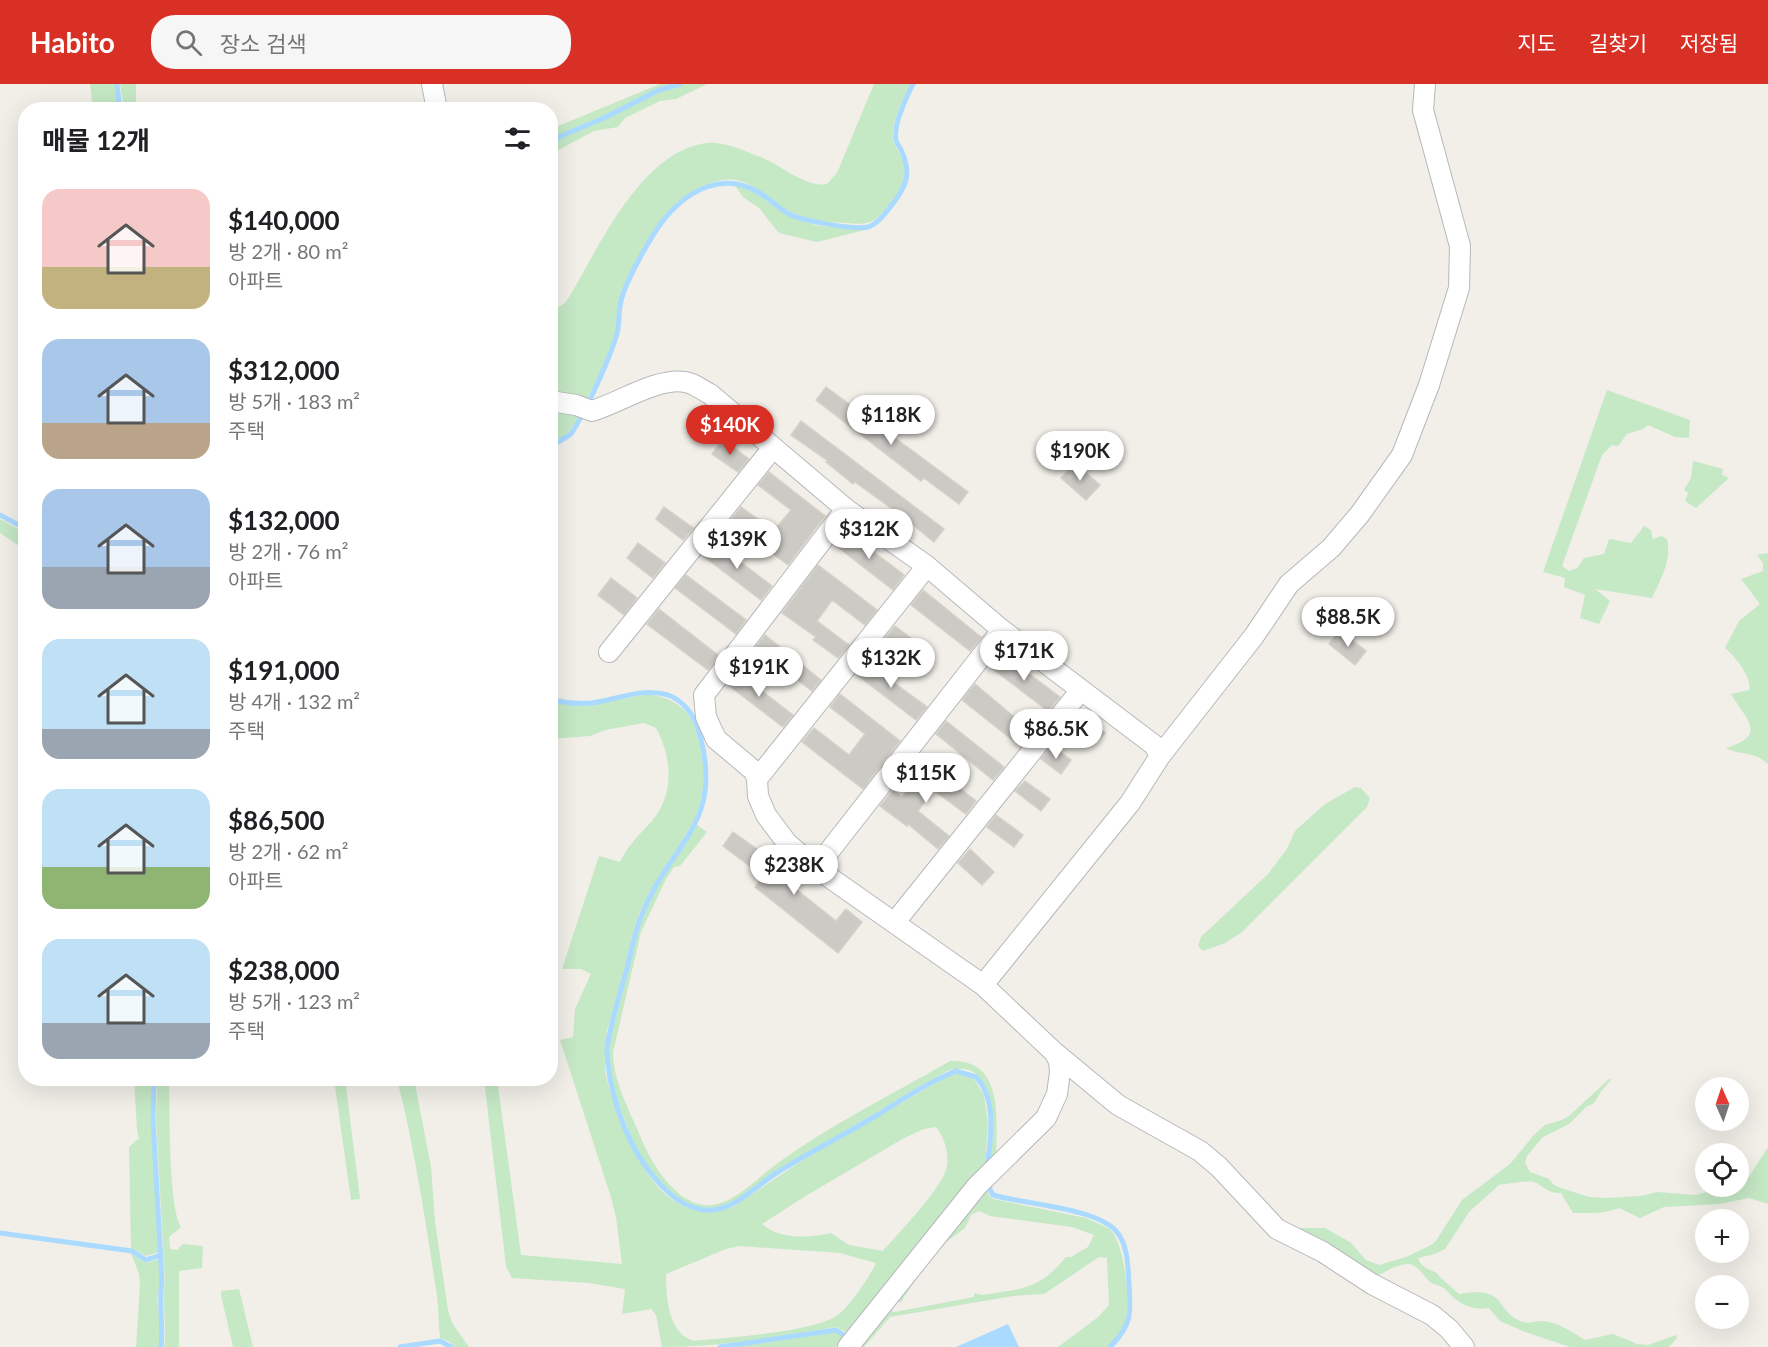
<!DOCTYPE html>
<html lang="ko">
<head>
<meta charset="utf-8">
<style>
  body { margin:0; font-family:Lato,"Noto Sans KR",sans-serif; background:#f6f6f6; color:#202124; height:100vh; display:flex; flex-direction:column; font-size:22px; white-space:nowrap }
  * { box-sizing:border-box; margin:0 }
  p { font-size:20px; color:#757577 }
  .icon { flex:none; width:33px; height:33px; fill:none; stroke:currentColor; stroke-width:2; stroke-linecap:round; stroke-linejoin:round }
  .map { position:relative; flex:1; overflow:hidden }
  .drawer { position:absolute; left:18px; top:18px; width:540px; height:984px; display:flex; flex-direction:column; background:#fff; border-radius:24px; box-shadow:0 6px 24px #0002 }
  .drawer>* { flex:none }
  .needle { width:39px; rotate:357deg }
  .controls { position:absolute; left:1695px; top:993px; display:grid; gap:12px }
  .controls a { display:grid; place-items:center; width:54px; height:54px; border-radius:50%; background:#fff; box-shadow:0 6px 24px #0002; font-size:30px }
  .price { position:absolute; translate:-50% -51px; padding:0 14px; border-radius:21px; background:#fff; color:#222; font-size:20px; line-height:39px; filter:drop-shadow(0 2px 3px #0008) }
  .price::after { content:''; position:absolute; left:50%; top:36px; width:18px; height:14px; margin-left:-9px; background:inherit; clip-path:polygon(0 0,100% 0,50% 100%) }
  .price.on { background:#d93025; color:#fff }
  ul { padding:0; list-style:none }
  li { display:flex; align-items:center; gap:18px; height:150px; padding:0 24px }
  li span { display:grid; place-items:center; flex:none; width:168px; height:120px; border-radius:18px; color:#555 }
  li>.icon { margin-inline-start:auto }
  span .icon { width:72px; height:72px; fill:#fffc; stroke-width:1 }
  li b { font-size:26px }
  h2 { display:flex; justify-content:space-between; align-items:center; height:72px; padding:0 24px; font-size:26px }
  header { display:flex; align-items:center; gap:36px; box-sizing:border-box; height:84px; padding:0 30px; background:#d93025; color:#fff }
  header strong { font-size:28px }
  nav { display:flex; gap:33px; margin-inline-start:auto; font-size:21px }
  .search { width:420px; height:54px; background:#f6f6f6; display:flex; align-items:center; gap:15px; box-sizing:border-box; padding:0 21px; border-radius:24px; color:#757577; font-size:22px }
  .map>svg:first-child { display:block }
  .green { fill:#c5e8c5; fill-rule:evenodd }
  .water { fill:#aadaff }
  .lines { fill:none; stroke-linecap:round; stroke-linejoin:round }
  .stream { stroke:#aadaff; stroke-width:5 }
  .building { fill:#cccac5; stroke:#d6d1c6; stroke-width:1.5 }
  .street-casing { stroke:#b5b8bc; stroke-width:22 }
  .street { stroke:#fff; stroke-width:20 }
</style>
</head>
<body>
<header>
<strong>Habito</strong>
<div class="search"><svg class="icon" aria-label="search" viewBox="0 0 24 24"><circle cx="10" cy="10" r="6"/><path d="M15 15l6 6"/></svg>장소 검색</div>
<nav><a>지도</a><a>길찾기</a><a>저장됨</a></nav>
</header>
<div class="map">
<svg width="1768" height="1263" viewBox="0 0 1768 1263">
  <rect width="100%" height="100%" fill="#f1efe8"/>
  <!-- green -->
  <path class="green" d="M90 0H115L118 25H93Z
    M120 0H136V25H124Z
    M660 0H674C649 7 629 20 605 31 587 40 567 44 551 58V45Z
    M684 0H707L676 15 660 17 625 34 618 43 594 47 551 70V63L562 53 605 35 659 7Z
    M874 0H911C904 12 890 42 893 56 895 63 901 70 903 77 910 97 894 118 879 132 869 142 859 140 846 139 827 138 810 136 793 129 764 116 749 85 711 99 671 113 652 147 634 183 629 194 622 204 619 216 616 228 618 240 614 252 607 275 596 297 585 319L551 312V228L565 219 571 210C600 161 643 65 708 59 725 57 749 69 765 75 783 83 807 104 827 100L837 89Z
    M734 100 754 108 789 132 818 142 869 145 817 158 779 149 759 124 743 113Z
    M1607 306 1690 336 1689 354 1675 353 1648 341 1643 345 1627 350 1618 362 1612 361 1602 371 1562 482 1569 487 1577 484 1584 474 1604 470 1609 455 1631 459 1644 442 1651 446 1653 455 1661 452 1667 455C1672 476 1661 494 1652 514L1595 505 1610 517 1599 540 1580 534 1585 511 1564 503 1565 494 1543 488Z
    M551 320 581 329 569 348 551 360Z
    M1693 377 1723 385 1722 391 1729 394 1696 424 1685 417 1688 409 1684 406 1691 394Z
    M0 435 25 449V466L0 449Z
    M1768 469V678L1767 680C1755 666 1740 672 1726 664 1768 651 1747 637 1731 610L1749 606C1753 594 1734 571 1725 564L1739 537 1760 520 1741 495 1763 487V479L1757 471Z
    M648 610C673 614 690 624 697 650 722 738 669 759 639 830 633 845 630 860 627 875 621 898 614 922 607 946 606 958 604 970 605 982 606 999 613 1015 619 1031 637 1080 669 1145 733 1123L806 1074 948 992 956 989 974 995 984 1011 988 1040 985 1082 843 1263H731L835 1248 846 1252V1248L836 1243C779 1253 720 1263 662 1263L656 1231 651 1225 622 1230 625 1205 589 1199 512 1194 506 1182 484 995H497L521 1171 622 1180 616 1133 610 1110 560 956 573 953 575 925 591 890 581 885H562L599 772 620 778C628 761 640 750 652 737 675 709 672 674 656 644L644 639 605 646 590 652 551 655V618C588 625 611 617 648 610ZM936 1043C944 1053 949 1068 947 1082 945 1101 898 1150 883 1167L849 1161 831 1149C810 1154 780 1156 762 1140L804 1113 904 1054 924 1045ZM739 1162 840 1169 876 1179C871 1191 849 1223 838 1231 814 1248 725 1254 694 1257 668 1250 666 1213 666 1190L726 1165Z
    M1355 703 1361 704 1370 714 1367 723 1242 848 1225 859 1203 867 1198 862 1201 853 1268 790 1287 765 1295 747 1325 720Z
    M697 741 707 748 680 782 674 783 666 795 641 848 613 968C613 998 630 1027 641 1054 651 1079 675 1118 704 1121 728 1124 753 1099 770 1085 825 1043 890 1012 950 977 1006 974 996 1039 996 1077L989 1082C992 1052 1001 970 947 987L785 1082 730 1120 714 1124 696 1123 672 1112 666 1106 638 1071 612 1002 609 961 640 837 656 804Z
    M1610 994 1611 996 1602 1006 1594 1019 1586 1023 1569 1040 1543 1053 1527 1072 1525 1079 1530 1088 1549 1095 1554 1101 1561 1104 1589 1113 1606 1114 1641 1112 1657 1108 1695 1111 1745 1099 1768 1063V1120L1749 1114 1720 1120 1664 1123 1640 1134 1619 1124C1604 1130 1590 1129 1573 1129L1561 1109C1548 1110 1544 1102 1534 1098 1530 1096 1505 1100 1499 1101L1469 1128 1445 1165 1435 1170 1418 1174C1421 1184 1429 1185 1437 1189L1440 1193 1459 1210C1510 1201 1493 1228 1523 1238 1530 1240 1535 1237 1542 1237 1558 1238 1572 1248 1585 1256L1613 1250 1637 1260 1648 1261 1676 1251 1677 1254 1669 1263H1570L1525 1248 1500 1237 1489 1224C1469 1227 1458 1219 1445 1205 1441 1201 1433 1201 1429 1197 1424 1192 1416 1179 1408 1180 1397 1180 1382 1189 1373 1195L1282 1144H1325L1350 1158 1366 1176 1379 1181 1406 1173 1431 1161 1436 1157 1462 1116 1510 1080 1534 1051 1545 1041 1562 1036 1569 1032Z
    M134 995H152L151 1036 159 1168 146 1172 131 1164 129 1063 139 1054 137 1046Z
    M157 995H169C170 1025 168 1121 181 1143L169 1153 170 1165 177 1166 183 1160 203 1162 202 1184 179 1187V1263H164C168 1241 161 1220 165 1198L156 1036Z
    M334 995H345L360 1115 351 1116Z
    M397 995H414L431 1083 435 1138 448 1226 452 1239 469 1263H455L450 1258 440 1254C438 1240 439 1226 437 1212 426 1140 415 1066 397 995Z
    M984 1100 989 1111 993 1115 1086 1134 1110 1145C1126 1163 1132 1224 1123 1246 1119 1253 1113 1259 1106 1263H1058L1097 1234 1109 1221 1107 1174 1099 1173 1044 1210 1013 1212 890 1233 864 1263H852ZM979 1127 990 1132 1072 1143 1094 1151 1088 1163 1071 1173H1066C1038 1207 1023 1204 982 1211L974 1209V1213L895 1228 891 1227 898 1218H901L928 1177 945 1159 965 1144 971 1131Z
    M131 1169 146 1179 159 1175 160 1198 157 1217 162 1245 159 1263H136L140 1202 139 1190Z
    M239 1205 253 1263H233L221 1211V1207Z"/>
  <!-- water -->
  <path class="water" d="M1008 1240 1019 1263H956Z"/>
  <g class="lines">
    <!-- stream -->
    <path class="stream" d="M117 0 120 26
      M550 61 561 52 604 34 659 6 680 0
      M588 320C598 298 609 276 616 253 620 241 618 229 621 217 626 196 652 150 666 133 690 105 724 88 758 108 769 114 780 126 791 131 805 137 853 146 868 143 879 140 890 123 897 114 908 98 910 87 902 68 901 65 897 60 896 56 893 42 907 12 913 0
      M550 363 571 350 583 330
      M0 431 26 445
      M550 615C564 619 577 620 591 619 617 616 641 603 668 611 683 616 695 632 699 648 726 743 668 759 640 835 634 851 631 868 627 884 620 910 611 936 607 964 607 1001 624 1053 646 1083 661 1104 683 1128 712 1126 737 1124 757 1101 778 1088 810 1068 844 1051 877 1031 902 1016 928 998 956 987L976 993C997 1015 991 1055 987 1083
      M154 994 153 1036 162 1198C158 1220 164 1241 161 1263
      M987 1100 993 1111C1023 1120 1096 1124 1116 1147 1128 1160 1128 1183 1129 1200 1131 1229 1132 1241 1110 1263
      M0 1149 132 1167 146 1176 161 1171
      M400 1263 440 1257 451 1263
      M720 1263 836 1246 844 1251"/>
  </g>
  <!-- building -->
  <path class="building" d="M826 303 968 408 959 420 924 394 921 397 816 316Z
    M801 337 944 445 934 458 898 429 855 398 853 400 826 378 828 377 791 351Z
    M723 355 749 375 738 388 712 370Z
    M1075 379 1100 401 1086 416 1061 394Z
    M769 388 825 432 788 481 730 437 741 423 774 447 791 426 758 401Z
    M664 423 693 444 683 456 656 435Z
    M845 446 904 491 893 506 834 460Z
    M713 457 772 502 761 516 702 471Z
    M638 459 665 479 653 494 627 474Z
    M818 481 877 526 865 541 832 516 817 537 849 561 838 574 813 556 816 553 782 529Z
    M686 491 746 536 736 550 675 504Z
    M611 494 637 514 624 531 598 511Z
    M923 506 981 553 970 567 911 521Z
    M659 525 719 572 708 586 647 540Z
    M895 542 920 561 910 575 884 555Z
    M1340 546 1366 567 1355 581 1329 560Z
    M765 551 821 596 812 607 755 564Z
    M1000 568 1060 613 1048 627 989 582Z
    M868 575 894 596 893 598 927 623 916 636 856 590Z
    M739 585 764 604 762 607 793 631 783 643 727 600Z
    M975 600 1032 648 1020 662 962 616Z
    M840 610 900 657 863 705 802 658 814 644 849 671 865 650 830 623Z
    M1080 627 1105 649 1092 662 1068 641Z
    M946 637 1004 683 993 696 936 650Z
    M1052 662 1071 676 1061 690 1041 675Z
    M928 680 976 717 966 730 933 706 918 727 949 752 938 765 908 740 907 742 880 722 893 706 902 713Z
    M1025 697 1050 715 1041 727 1015 707Z
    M996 731 1023 751 1014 763 987 743Z
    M733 748 775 778 779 773 796 786 787 798 836 837 846 825 862 838 838 869 755 803 763 792 723 762Z
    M970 765 994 788 982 801 958 779Z"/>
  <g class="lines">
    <defs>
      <path id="street" d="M432 0 437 26
        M550 317 576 321 592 327C619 319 658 293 685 298 694 299 702 306 710 310L846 425 927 482 1002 546 1154 661 1160 672
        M846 425 704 611 706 633 716 655 754 687 757 695 758 712 766 731 787 759 816 784 983 901 1054 968 1059 977 1060 988 1057 1010 1046 1034 977 1102 848 1263
        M609 568 772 365
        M757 695 927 482
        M816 784 1002 546
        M895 838 1081 606
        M983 901 1130 719 1160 672 1254 552 1289 500 1331 464 1360 430 1402 371 1429 301 1459 204 1460 162 1423 26 1425 0
        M1054 968 1118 1021 1200 1067 1219 1083 1277 1145 1323 1168 1372 1200 1432 1231 1449 1245 1464 1263"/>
    </defs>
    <!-- street casing -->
    <use href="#street" class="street-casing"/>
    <!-- street -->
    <use href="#street" class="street"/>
  </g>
</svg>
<div class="controls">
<a><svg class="needle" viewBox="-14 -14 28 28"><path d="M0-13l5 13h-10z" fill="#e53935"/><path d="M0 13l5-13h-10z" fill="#757577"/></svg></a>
<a><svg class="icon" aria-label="locate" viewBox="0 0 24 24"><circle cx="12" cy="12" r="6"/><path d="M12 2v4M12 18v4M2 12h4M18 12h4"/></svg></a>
<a>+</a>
<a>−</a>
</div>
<b class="price" style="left:891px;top:362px">$118K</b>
<b class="price on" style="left:730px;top:372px">$140K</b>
<b class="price" style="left:1080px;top:398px">$190K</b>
<b class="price" style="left:869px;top:476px">$312K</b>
<b class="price" style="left:737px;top:486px">$139K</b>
<b class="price" style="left:1348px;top:564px">$88.5K</b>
<b class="price" style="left:1024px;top:598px">$171K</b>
<b class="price" style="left:891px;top:605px">$132K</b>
<b class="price" style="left:759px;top:614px">$191K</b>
<b class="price" style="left:1056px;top:676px">$86.5K</b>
<b class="price" style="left:926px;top:720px">$115K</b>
<b class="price" style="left:794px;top:812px">$238K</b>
<section class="drawer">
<h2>매물 12개<svg class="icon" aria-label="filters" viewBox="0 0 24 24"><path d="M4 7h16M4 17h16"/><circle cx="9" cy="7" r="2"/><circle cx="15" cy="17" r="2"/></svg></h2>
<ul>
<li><span style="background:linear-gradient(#f6c9c9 65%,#c2b280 0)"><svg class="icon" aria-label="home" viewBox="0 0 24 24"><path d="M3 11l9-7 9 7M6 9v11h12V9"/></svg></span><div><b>$140,000</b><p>방 2개 · 80 m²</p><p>아파트</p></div></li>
<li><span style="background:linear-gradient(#a9c7e8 70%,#b9a48a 0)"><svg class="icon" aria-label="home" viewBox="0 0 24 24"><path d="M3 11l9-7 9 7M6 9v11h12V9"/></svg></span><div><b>$312,000</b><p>방 5개 · 183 m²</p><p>주택</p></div></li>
<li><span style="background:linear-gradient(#a9c7e8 65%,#9aa5b1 0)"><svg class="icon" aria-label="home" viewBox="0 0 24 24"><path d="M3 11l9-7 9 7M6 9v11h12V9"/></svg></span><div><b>$132,000</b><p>방 2개 · 76 m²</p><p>아파트</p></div></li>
<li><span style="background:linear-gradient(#bfe0f5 75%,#9aa5b1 0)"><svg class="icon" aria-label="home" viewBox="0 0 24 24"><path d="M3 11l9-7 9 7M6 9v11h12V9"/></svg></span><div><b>$191,000</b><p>방 4개 · 132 m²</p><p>주택</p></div></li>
<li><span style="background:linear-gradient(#bfe0f5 65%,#8fb573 0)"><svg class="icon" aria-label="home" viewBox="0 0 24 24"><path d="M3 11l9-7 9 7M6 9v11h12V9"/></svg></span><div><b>$86,500</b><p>방 2개 · 62 m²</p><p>아파트</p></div></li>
<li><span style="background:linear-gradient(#bfe0f5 70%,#9aa5b1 0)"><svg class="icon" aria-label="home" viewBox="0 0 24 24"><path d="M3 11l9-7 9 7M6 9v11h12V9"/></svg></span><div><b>$238,000</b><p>방 5개 · 123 m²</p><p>주택</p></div></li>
</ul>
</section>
</div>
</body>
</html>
